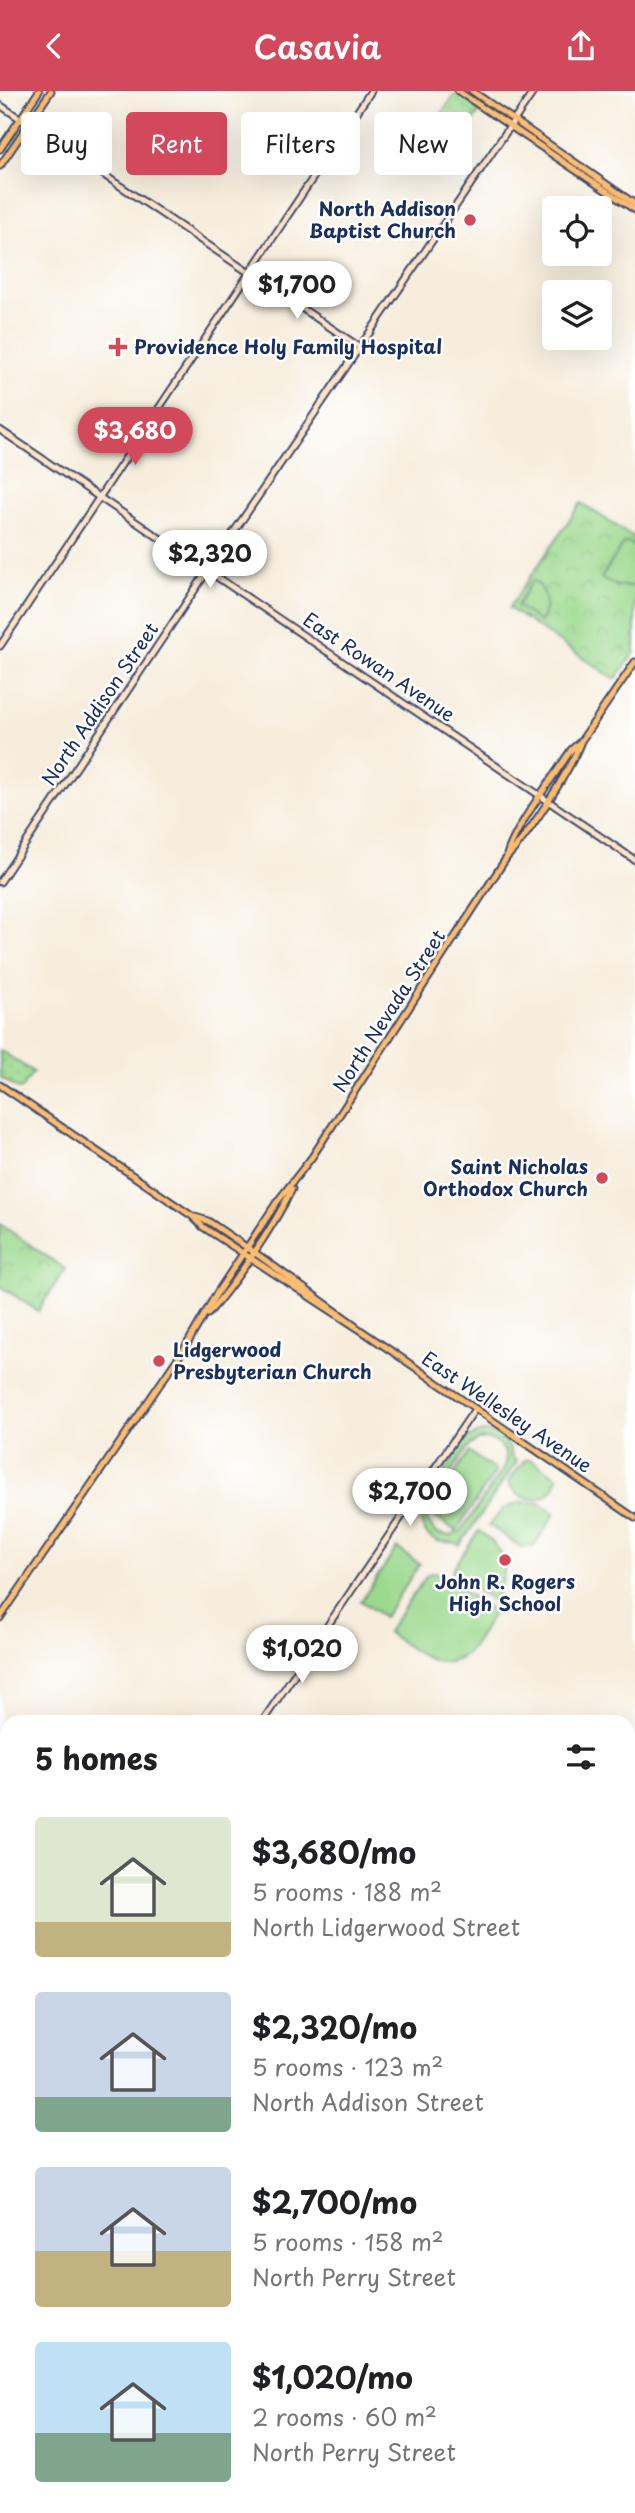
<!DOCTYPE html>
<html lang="en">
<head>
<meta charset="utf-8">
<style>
  body { margin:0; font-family:"Playpen Sans",sans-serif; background:#f6f6f6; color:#202124; height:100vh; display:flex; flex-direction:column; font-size:26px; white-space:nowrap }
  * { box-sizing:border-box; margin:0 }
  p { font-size:23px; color:#757577 }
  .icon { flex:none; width:38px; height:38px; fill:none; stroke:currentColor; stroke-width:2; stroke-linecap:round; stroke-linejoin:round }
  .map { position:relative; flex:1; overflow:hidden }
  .drawer { position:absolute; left:0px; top:1624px; width:635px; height:798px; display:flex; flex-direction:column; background:#fff; border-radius:21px 21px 0 0; box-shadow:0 7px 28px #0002 }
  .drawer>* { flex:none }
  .banner { position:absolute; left:21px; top:21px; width:593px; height:63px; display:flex; gap:14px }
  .controls { position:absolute; left:542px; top:105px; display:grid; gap:14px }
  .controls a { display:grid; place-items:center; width:70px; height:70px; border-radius:7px; background:#fff; box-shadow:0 7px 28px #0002; font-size:35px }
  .price { position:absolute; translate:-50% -60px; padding:0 16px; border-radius:24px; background:#fff; color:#222; font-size:23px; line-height:46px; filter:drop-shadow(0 2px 4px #0008) }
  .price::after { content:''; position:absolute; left:50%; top:42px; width:21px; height:16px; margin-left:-10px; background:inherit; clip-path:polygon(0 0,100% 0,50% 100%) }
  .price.selected { background:#d1495b; color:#fff }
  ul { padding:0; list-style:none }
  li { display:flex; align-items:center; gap:21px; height:175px; padding:0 35px }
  li span { display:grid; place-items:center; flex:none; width:196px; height:140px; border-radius:7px; color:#555 }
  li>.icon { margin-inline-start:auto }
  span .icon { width:84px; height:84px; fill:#fffc; stroke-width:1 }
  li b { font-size:30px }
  h2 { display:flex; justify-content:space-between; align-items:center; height:84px; padding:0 35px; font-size:30px }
  .pill { padding:0 24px; border-radius:7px; background:#fff; box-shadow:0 7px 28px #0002; font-size:24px; line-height:63px }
  .pill.selected { background:#d1495b; color:#fff }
  header { display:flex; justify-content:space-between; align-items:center; height:91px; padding:0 35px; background:#d1495b; color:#fff; font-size:32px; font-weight:600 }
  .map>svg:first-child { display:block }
  .grass { fill:url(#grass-dots); stroke:#5c8476; stroke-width:2 }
  .park { fill:url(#park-crowns); stroke:#5c8476; stroke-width:2 }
  .pitch { fill:#9cd98e; stroke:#5c8476; stroke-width:2; fill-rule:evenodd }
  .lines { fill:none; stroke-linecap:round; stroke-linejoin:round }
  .secondary-casing { stroke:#3c4c71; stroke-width:9 }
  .primary-casing { stroke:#3c4c71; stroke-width:9 }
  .secondary { stroke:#fee4c6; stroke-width:5 }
  .primary { stroke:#fdbc70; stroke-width:5 }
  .poi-dot { fill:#d1495b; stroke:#fff; stroke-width:2.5 }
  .labels { text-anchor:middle; stroke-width:5; stroke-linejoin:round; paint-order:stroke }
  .poi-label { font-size:19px; font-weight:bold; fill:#1b2f5e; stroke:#fff; text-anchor:end }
  .street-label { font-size:19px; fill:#1b2f5e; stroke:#fff }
</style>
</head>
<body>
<header><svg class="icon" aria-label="back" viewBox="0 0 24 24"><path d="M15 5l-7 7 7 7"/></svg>Casavia<svg class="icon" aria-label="share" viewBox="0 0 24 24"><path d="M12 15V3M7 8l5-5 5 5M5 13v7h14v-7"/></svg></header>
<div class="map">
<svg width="635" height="2422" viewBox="0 0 635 2422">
  <defs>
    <pattern id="grass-dots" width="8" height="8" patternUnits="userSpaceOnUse" patternTransform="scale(1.75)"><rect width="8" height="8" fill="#9cd98e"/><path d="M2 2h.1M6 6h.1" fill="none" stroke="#86bb7d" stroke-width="1.8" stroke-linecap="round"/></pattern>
    <pattern id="park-crowns" width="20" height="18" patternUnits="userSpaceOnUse" patternTransform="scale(1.75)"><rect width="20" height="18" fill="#9cd98e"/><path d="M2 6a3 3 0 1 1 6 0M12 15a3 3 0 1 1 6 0" fill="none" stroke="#86bb7d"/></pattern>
  </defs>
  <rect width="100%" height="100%" fill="#fff"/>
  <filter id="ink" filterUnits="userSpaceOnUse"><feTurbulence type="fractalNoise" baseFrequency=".0143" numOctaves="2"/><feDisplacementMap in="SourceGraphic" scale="14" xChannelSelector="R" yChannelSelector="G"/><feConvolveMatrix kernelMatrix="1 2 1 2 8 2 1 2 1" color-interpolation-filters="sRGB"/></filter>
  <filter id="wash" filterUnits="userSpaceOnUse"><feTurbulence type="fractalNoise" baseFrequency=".00686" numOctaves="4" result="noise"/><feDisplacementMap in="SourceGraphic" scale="28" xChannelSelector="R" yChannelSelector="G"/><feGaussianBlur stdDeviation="1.57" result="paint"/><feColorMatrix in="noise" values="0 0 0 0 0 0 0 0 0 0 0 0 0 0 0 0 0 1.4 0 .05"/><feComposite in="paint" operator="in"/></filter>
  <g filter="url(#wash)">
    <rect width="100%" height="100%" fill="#f6eddc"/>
    <!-- grass -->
    <path class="grass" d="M455 3 481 18 465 43 439 26Z
      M0 959 33 981 22 998H18L0 986Z"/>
    <!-- park -->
    <path class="park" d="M581 412 635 447V561L617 587H613L509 517Z
      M0 1133 65 1178 38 1220 0 1195Z"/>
    <!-- pitch -->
    <path class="pitch" d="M629 451 635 456V495H617L601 487 624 452Z
      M533 489C548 499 549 516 540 531L517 515Z
      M481 1341C498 1341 510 1350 512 1367L517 1370 460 1454C453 1450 451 1452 443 1451 425 1449 418 1433 421 1417L463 1353 468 1347ZM488 1348C503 1351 510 1364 503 1379L461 1440 451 1445 436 1442 427 1430 429 1413 468 1356 477 1349Z
      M469 1361 496 1380 456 1440 428 1421Z
      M530 1368 558 1386C551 1414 520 1415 508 1391L525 1369Z
      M521 1411 540 1412 555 1422 534 1455 522 1457 489 1434 504 1417Z
      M479 1440C509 1461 511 1480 493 1510L453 1483 452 1479Z
      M397 1457 420 1473 384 1526 361 1510Z
      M436 1481 494 1521C486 1533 477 1552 466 1563 440 1586 409 1556 387 1541L428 1483Z"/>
  </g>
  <g filter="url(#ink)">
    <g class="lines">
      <defs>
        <path id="secondary" d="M0 14 361 257
          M0 339 635 769
          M0 555 371 0
          M0 791 208 479 534 0
          M262 1631 475 1318
          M0 1680 7 1685
          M0 2017 7 2007
          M628 2055 635 2046
          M628 2066 635 2057
          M0 2095 7 2100
          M628 2106 635 2111
          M0 2354 7 2352
          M162 2415 172 2422
          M384 2422 389 2415"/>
        <path id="primary" d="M458 0 635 119
          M472 0 635 113
          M0 58 39 0
          M0 75 51 0
          M507 764C515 735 554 686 571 659L579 652
          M0 994 192 1125 203 1136 362 1240 635 1427
          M195 1126 208 1130 261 1166 355 1234
          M208 1223C237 1189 272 1138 292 1098
          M0 1527 186 1255 215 1205 277 1111 312 1066 507 766C528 745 571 678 581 650L635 571"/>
      </defs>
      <!-- secondary casing -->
      <use href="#secondary" class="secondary-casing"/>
      <!-- primary casing -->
      <use href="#primary" class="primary-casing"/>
      <!-- secondary -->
      <use href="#secondary" class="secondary"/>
      <!-- primary -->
      <use href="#primary" class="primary"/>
    </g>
  </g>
  <!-- markers -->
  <g class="poi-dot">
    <circle cx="470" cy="129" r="7"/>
    <path d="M114.5 245.5h7v7h7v7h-7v7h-7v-7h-7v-7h7z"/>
    <circle cx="602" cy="1087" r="7"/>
    <circle cx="159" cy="1270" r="7"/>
    <circle cx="505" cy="1469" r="7"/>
  </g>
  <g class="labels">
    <!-- poi labels -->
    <g class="poi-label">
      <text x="456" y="125">North Addison<tspan x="456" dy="22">Baptist Church</tspan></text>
      <text x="134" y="263" text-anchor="start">Providence Holy Family Hospital</text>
      <text x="588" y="1083">Saint Nicholas<tspan x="588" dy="22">Orthodox Church</tspan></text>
      <text x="173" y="1266" text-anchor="start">Lidgerwood<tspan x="173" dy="22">Presbyterian Church</tspan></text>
      <text x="505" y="1498" text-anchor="middle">John R. Rogers<tspan x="505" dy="22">High School</tspan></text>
    </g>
    <!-- street labels -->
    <g class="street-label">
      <text transform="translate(379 576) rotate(34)" y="7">East Rowan Avenue</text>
      <text transform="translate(100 613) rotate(-56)" y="7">North Addison Street</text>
      <text transform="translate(389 920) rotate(-57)" y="7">North Nevada Street</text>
      <text transform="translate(507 1321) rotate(34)" y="7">East Wellesley Avenue</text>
    </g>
  </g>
</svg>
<div class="controls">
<a><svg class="icon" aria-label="locate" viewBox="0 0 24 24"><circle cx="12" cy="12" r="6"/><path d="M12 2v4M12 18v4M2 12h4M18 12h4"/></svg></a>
<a><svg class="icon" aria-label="layers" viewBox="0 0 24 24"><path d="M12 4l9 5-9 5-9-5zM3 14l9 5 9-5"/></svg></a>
</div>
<b class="price" style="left:297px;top:230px">$1,700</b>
<b class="price selected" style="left:135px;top:376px">$3,680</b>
<b class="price" style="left:210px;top:499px">$2,320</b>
<b class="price" style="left:410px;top:1437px">$2,700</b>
<b class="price" style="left:302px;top:1594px">$1,020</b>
<div class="banner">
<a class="pill">Buy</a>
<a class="pill selected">Rent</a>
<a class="pill">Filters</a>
<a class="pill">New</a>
</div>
<section class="drawer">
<h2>5 homes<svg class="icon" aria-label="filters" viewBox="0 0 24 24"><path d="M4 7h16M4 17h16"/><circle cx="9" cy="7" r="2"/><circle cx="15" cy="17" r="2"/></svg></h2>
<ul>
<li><span style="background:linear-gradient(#dfe7d0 75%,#c2b280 0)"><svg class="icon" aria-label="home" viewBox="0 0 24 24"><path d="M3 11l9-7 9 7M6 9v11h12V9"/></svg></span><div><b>$3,680/mo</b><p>5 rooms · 188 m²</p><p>North Lidgerwood Street</p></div></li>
<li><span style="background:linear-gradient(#c9d6e8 75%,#7fa58c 0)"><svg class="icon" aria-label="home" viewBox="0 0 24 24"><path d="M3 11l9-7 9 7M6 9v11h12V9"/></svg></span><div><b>$2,320/mo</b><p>5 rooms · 123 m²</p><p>North Addison Street</p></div></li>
<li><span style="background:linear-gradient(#c9d6e8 60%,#c2b280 0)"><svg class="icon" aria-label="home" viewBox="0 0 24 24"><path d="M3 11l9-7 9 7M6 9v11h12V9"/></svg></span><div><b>$2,700/mo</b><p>5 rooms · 158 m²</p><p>North Perry Street</p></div></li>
<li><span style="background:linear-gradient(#bfe0f5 65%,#7fa58c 0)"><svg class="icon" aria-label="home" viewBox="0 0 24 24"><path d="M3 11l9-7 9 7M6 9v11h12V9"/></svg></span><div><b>$1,020/mo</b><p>2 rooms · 60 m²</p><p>North Perry Street</p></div></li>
</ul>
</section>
</div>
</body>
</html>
